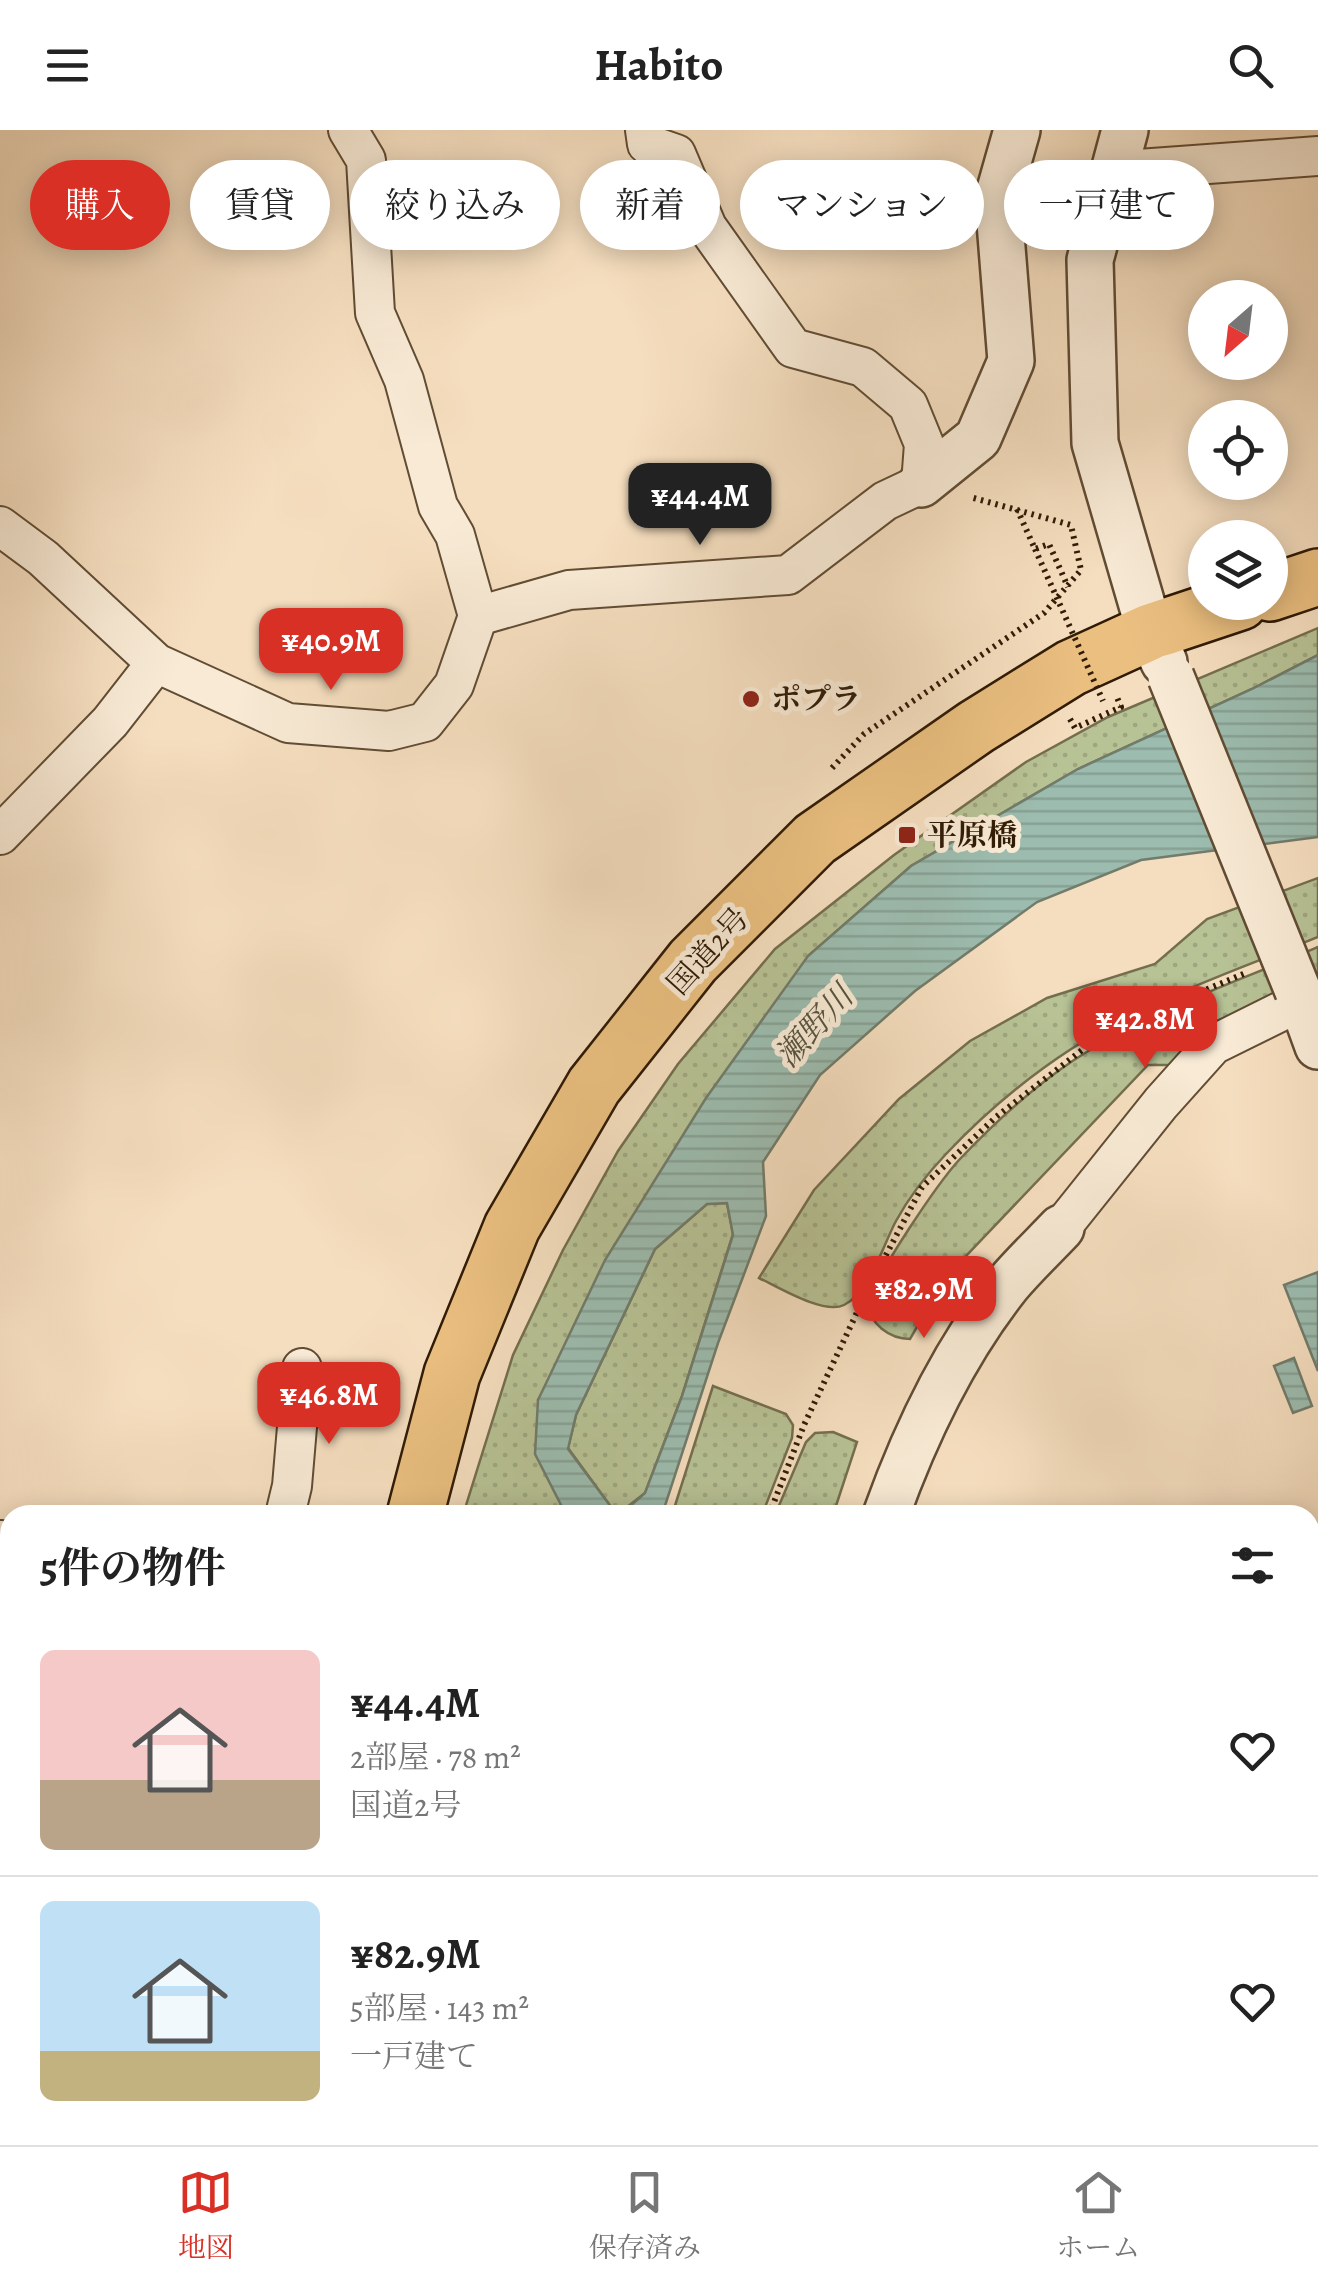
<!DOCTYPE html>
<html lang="ja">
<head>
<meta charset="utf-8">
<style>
  body { margin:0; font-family:Alegreya,"Noto Serif JP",serif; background:#f6f6f6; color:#222; height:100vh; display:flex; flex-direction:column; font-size:38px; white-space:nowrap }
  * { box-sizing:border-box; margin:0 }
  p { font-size:32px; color:#767676 }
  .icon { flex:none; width:55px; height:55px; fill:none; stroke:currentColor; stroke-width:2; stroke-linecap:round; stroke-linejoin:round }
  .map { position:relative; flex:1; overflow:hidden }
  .sheet { position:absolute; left:0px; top:1375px; width:1320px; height:640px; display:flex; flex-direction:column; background:#fff; border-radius:30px 30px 0 0; box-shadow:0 5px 25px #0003 }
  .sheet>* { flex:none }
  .hud { position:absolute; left:30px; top:30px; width:1260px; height:90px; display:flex; gap:20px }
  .needle { width:65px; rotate:208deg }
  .tools { position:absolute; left:1188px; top:150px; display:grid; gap:20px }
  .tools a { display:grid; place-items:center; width:100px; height:100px; border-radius:50%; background:#fff; box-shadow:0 5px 25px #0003; font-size:50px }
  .price { position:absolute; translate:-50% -85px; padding:0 22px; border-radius:20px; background:#d93025; color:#fff; font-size:32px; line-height:65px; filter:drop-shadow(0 2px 5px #0008) }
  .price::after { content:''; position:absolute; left:50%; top:60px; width:30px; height:22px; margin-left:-15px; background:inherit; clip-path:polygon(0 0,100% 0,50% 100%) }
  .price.active { background:#222; color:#fff }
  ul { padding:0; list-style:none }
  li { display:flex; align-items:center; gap:30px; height:250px; padding:0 40px }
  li+li { border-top:2px solid #e0e0e0 }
  li span { display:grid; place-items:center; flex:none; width:280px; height:200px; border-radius:15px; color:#555 }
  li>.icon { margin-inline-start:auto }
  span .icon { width:120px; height:120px; fill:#fffc; stroke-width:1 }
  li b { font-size:42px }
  h2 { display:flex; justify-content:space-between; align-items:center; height:120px; padding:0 40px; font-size:42px }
  .tag { padding:0 35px; border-radius:45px; background:#fff; box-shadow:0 5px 25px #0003; font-size:35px; line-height:90px }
  .tag.active { background:#d93025; color:#fff }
  header { display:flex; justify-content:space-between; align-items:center; height:130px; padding:0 40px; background:#fff; font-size:45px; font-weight:700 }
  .dock { display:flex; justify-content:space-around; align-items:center; height:140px; border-top:2px solid #e0e0e0; background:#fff; font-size:28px; color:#767676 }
  .dock a { display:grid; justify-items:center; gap:5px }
  .dock .active { color:#d93025 }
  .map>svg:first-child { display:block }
  .grass { fill:url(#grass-dots); stroke:#746e4e; stroke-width:2.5 }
  .forest { fill:url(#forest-crowns); stroke:#746e4e; stroke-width:2.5 }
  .water { fill:url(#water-rules); stroke:#717c6b; stroke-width:2.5 }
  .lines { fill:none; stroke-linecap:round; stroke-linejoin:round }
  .river { stroke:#9cbcaf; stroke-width:68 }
  .service-casing { stroke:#614c34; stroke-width:22 }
  .minor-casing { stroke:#614c34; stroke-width:42 }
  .tertiary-casing { stroke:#614c34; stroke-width:50 }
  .trunk-casing { stroke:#301b06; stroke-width:60 }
  .path { stroke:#301b06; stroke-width:6; stroke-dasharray:2.5 5; stroke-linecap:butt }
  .service { stroke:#f8ead5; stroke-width:18 }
  .minor { stroke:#f8ead5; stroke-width:38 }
  .tertiary { stroke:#f8ead5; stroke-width:45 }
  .trunk { stroke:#eabf80; stroke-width:55 }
  .tertiary-bridge-casing { stroke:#614c34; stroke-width:50; stroke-linecap:butt }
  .path-bridge { stroke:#301b06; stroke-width:6; stroke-dasharray:2.5 5; stroke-linecap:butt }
  .tertiary-bridge { stroke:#f8ead5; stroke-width:45 }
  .poi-dot { fill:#8f2418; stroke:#f8ead5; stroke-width:4 }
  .labels { text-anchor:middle; stroke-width:10; stroke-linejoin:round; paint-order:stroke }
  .poi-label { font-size:30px; font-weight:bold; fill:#301b06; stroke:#f8ead5; text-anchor:start }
  .street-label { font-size:30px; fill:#301b06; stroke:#f8ead5 }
  .water-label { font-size:32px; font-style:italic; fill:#565341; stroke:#f8ead5 }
</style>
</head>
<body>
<header><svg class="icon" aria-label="menu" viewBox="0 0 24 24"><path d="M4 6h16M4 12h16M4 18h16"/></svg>Habito<svg class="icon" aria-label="search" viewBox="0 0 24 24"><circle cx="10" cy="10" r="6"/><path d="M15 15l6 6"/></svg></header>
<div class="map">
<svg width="1318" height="2015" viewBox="0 0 1318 2015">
  <defs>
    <pattern id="grass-dots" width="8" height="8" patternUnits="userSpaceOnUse" patternTransform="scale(2.5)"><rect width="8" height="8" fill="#b7c295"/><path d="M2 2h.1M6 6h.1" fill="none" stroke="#9ea67f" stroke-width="1.8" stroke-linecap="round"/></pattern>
    <pattern id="forest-crowns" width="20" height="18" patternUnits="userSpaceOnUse" patternTransform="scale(2.5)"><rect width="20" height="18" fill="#b7c295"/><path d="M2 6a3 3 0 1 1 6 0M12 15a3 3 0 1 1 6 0" fill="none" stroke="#9ea67f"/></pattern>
    <pattern id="water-rules" width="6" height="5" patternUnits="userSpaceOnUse" patternTransform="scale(2.5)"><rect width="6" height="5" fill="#9cbcaf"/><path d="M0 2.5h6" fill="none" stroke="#87a195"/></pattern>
  </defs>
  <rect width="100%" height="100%" fill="#f5debf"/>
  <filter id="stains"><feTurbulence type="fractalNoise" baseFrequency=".002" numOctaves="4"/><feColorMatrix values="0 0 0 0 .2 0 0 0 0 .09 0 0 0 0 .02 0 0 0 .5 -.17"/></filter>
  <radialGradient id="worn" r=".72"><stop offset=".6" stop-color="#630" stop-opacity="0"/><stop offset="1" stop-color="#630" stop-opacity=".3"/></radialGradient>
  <!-- grass -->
  <path class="grass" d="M1318 498V525L1252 559 1078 639 911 736 808 826 538 1270 563 1385H463L513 1225 563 1120 618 1021 678 934 775 819 894 725 1026 632 1108 587Z
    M1318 748V807C1257 832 1194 854 1135 883 1063 918 1000 967 946 1024 928 1043 908 1069 896 1091 882 1117 871 1161 844 1175 824 1185 778 1157 759 1148L814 1060 899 969 970 911 1047 868 1155 834 1207 789Z
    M1318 817V849L1172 935H1148L946 1147 910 1209C891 1209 867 1194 870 1172 874 1146 939 1052 959 1030 994 993 1032 958 1074 930 1149 881 1237 852 1318 817Z
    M727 1073 733 1104 682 1266 645 1363 617 1385 568 1318 576 1285 655 1119 707 1074Z
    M713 1256 786 1284 793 1295 792 1308 762 1385H672Z
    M833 1302 857 1312 833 1385H775L806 1312 815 1303Z
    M332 2005H467L466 2015H330Z
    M552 2005H673L671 2015H550Z"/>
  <!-- forest -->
  <path class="forest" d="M1102 2005H1247C1205 2015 1144 2015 1102 2005Z"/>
  <!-- water -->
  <path class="water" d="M1318 525V707L1141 730 1037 772 915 861 820 945 763 1032 766 1086 718 1213 662 1385H620L645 1363 682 1266 733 1105 727 1073 707 1074 655 1119 576 1285 568 1319 617 1385H563L561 1375 535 1324 538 1270 605 1130 706 968 808 826 911 736 1078 639 1252 559Z
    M1318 1142V1241L1284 1155Z
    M1294 1228 1312 1276 1293 1283 1274 1236Z"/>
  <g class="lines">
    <!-- river -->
    <path class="river" d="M0 1582 10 1588"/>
    <defs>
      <path id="service" d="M77 2015 79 2005
        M184 2015 186 2005"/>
      <path id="minor" d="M1111 41 1318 26
        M0 396 43 428 156 533 288 593 389 601 425 592 454 555 478 486 455 405 438 376 404 250 375 183 366 30 348 0
        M478 486 569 460 788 445 885 371 921 354 924 314 908 275 863 237 793 218 707 97 676 24 647 14 645 0
        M0 705 110 592 156 533
        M1061 1098 1161 973 1213 915 1318 863
        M285 1385 292 1356 302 1238
        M0 1410 10 1411
        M0 1609 10 1613
        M1310 1995 1318 1992
        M1051 2005 1082 2015
        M891 2015 893 2005
        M1256 2015 1283 2005"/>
      <path id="tertiary" d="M1125 0 1090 130 1095 313 1150 502 1164 532
        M921 354 978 308 1011 231 998 67 1017 0
        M1298 861 1318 916
        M886 1385C915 1304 954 1222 1008 1154 1024 1135 1043 1117 1061 1098
        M730 2015 732 2005"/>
      <path id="trunk" d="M1270 463 1318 447
        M415 1385 452 1244 512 1097 594 956 693 831 815 709 976 597 1071 538 1150 502 1240 472
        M281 2015 283 2005"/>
    </defs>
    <!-- service casing -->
    <use href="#service" class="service-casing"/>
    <!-- minor casing -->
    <use href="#minor" class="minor-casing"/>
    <!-- tertiary casing -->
    <use href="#tertiary" class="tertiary-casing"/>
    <!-- trunk casing -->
    <use href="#trunk" class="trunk-casing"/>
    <!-- path -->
    <path class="path" d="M1017 379 1035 419 1049 414 1068 457
      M1070 589 1075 598 1121 577 1116 565
      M832 638 864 604 1044 483 1081 440 1071 395 970 367
      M769 1385 804 1295 869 1157 922 1057 996 987 1104 903 1248 842
      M549 2015 552 2005"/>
    <!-- service -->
    <use href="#service" class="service"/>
    <!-- minor -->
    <use href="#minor" class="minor"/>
    <!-- tertiary -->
    <use href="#tertiary" class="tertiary"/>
    <!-- trunk -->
    <use href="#trunk" class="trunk"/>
    <defs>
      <path id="tertiary-bridge" d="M1171 547 1298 861"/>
    </defs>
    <!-- tertiary-bridge casing -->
    <use href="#tertiary-bridge" class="tertiary-bridge-casing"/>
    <!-- path-bridge -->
    <path class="path-bridge" d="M1035 419 1103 571"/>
    <!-- tertiary-bridge -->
    <use href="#tertiary-bridge" class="tertiary-bridge"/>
  </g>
  <!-- markers -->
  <g class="poi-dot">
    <circle cx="751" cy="569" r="10"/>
    <rect x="897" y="695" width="20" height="20" rx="5"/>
  </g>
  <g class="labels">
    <!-- poi labels -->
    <g class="poi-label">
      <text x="771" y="579">ポプラ</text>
      <text x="927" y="715">平原橋</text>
    </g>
    <!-- street labels -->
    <g class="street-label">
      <text transform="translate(708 821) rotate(-48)" y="10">国道2号</text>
    </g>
    <!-- water labels -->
    <g class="water-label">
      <text transform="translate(814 896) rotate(-48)" y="11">瀬野川</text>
    </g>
  </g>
  <rect width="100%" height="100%" filter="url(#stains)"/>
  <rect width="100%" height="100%" fill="url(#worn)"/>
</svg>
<div class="tools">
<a><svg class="needle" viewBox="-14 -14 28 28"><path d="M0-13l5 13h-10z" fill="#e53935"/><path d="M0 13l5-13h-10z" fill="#767676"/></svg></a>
<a><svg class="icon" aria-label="locate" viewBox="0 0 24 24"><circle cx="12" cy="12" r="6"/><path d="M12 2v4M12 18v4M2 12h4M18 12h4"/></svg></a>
<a><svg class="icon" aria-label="layers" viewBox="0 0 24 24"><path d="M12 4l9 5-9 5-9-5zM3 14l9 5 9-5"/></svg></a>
</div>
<b class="price active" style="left:700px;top:418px">¥44.4M</b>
<b class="price" style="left:331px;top:563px">¥40.9M</b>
<b class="price" style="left:1145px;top:941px">¥42.8M</b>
<b class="price" style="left:924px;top:1211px">¥82.9M</b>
<b class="price" style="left:329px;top:1317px">¥46.8M</b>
<div class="hud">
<a class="tag active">購入</a>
<a class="tag">賃貸</a>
<a class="tag">絞り込み</a>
<a class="tag">新着</a>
<a class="tag">マンション</a>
<a class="tag">一戸建て</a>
</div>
<section class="sheet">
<h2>5件の物件<svg class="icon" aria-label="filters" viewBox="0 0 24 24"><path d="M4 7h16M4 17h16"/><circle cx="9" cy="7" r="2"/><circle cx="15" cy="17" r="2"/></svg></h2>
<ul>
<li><span style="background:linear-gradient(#f6c9c9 65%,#b9a48a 0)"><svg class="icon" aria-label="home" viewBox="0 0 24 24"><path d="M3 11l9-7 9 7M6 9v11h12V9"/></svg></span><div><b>¥44.4M</b><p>2部屋 · 78 m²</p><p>国道2号</p></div><svg class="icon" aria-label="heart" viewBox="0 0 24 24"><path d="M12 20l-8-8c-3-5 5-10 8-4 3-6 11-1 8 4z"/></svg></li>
<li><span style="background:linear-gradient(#bfe0f5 75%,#c2b280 0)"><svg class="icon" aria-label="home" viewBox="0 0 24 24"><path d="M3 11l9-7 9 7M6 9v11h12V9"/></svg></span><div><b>¥82.9M</b><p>5部屋 · 143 m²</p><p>一戸建て</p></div><svg class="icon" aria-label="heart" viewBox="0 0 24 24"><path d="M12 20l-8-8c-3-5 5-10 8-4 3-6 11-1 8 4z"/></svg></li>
</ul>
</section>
</div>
<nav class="dock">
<a class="active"><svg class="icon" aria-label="map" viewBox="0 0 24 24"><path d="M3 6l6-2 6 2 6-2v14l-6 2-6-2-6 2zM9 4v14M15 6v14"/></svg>地図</a>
<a><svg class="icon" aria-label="saved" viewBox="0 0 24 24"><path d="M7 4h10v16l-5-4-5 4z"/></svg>保存済み</a>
<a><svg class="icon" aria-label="home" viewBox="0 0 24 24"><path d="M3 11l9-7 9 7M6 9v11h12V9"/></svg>ホーム</a>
</nav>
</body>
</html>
